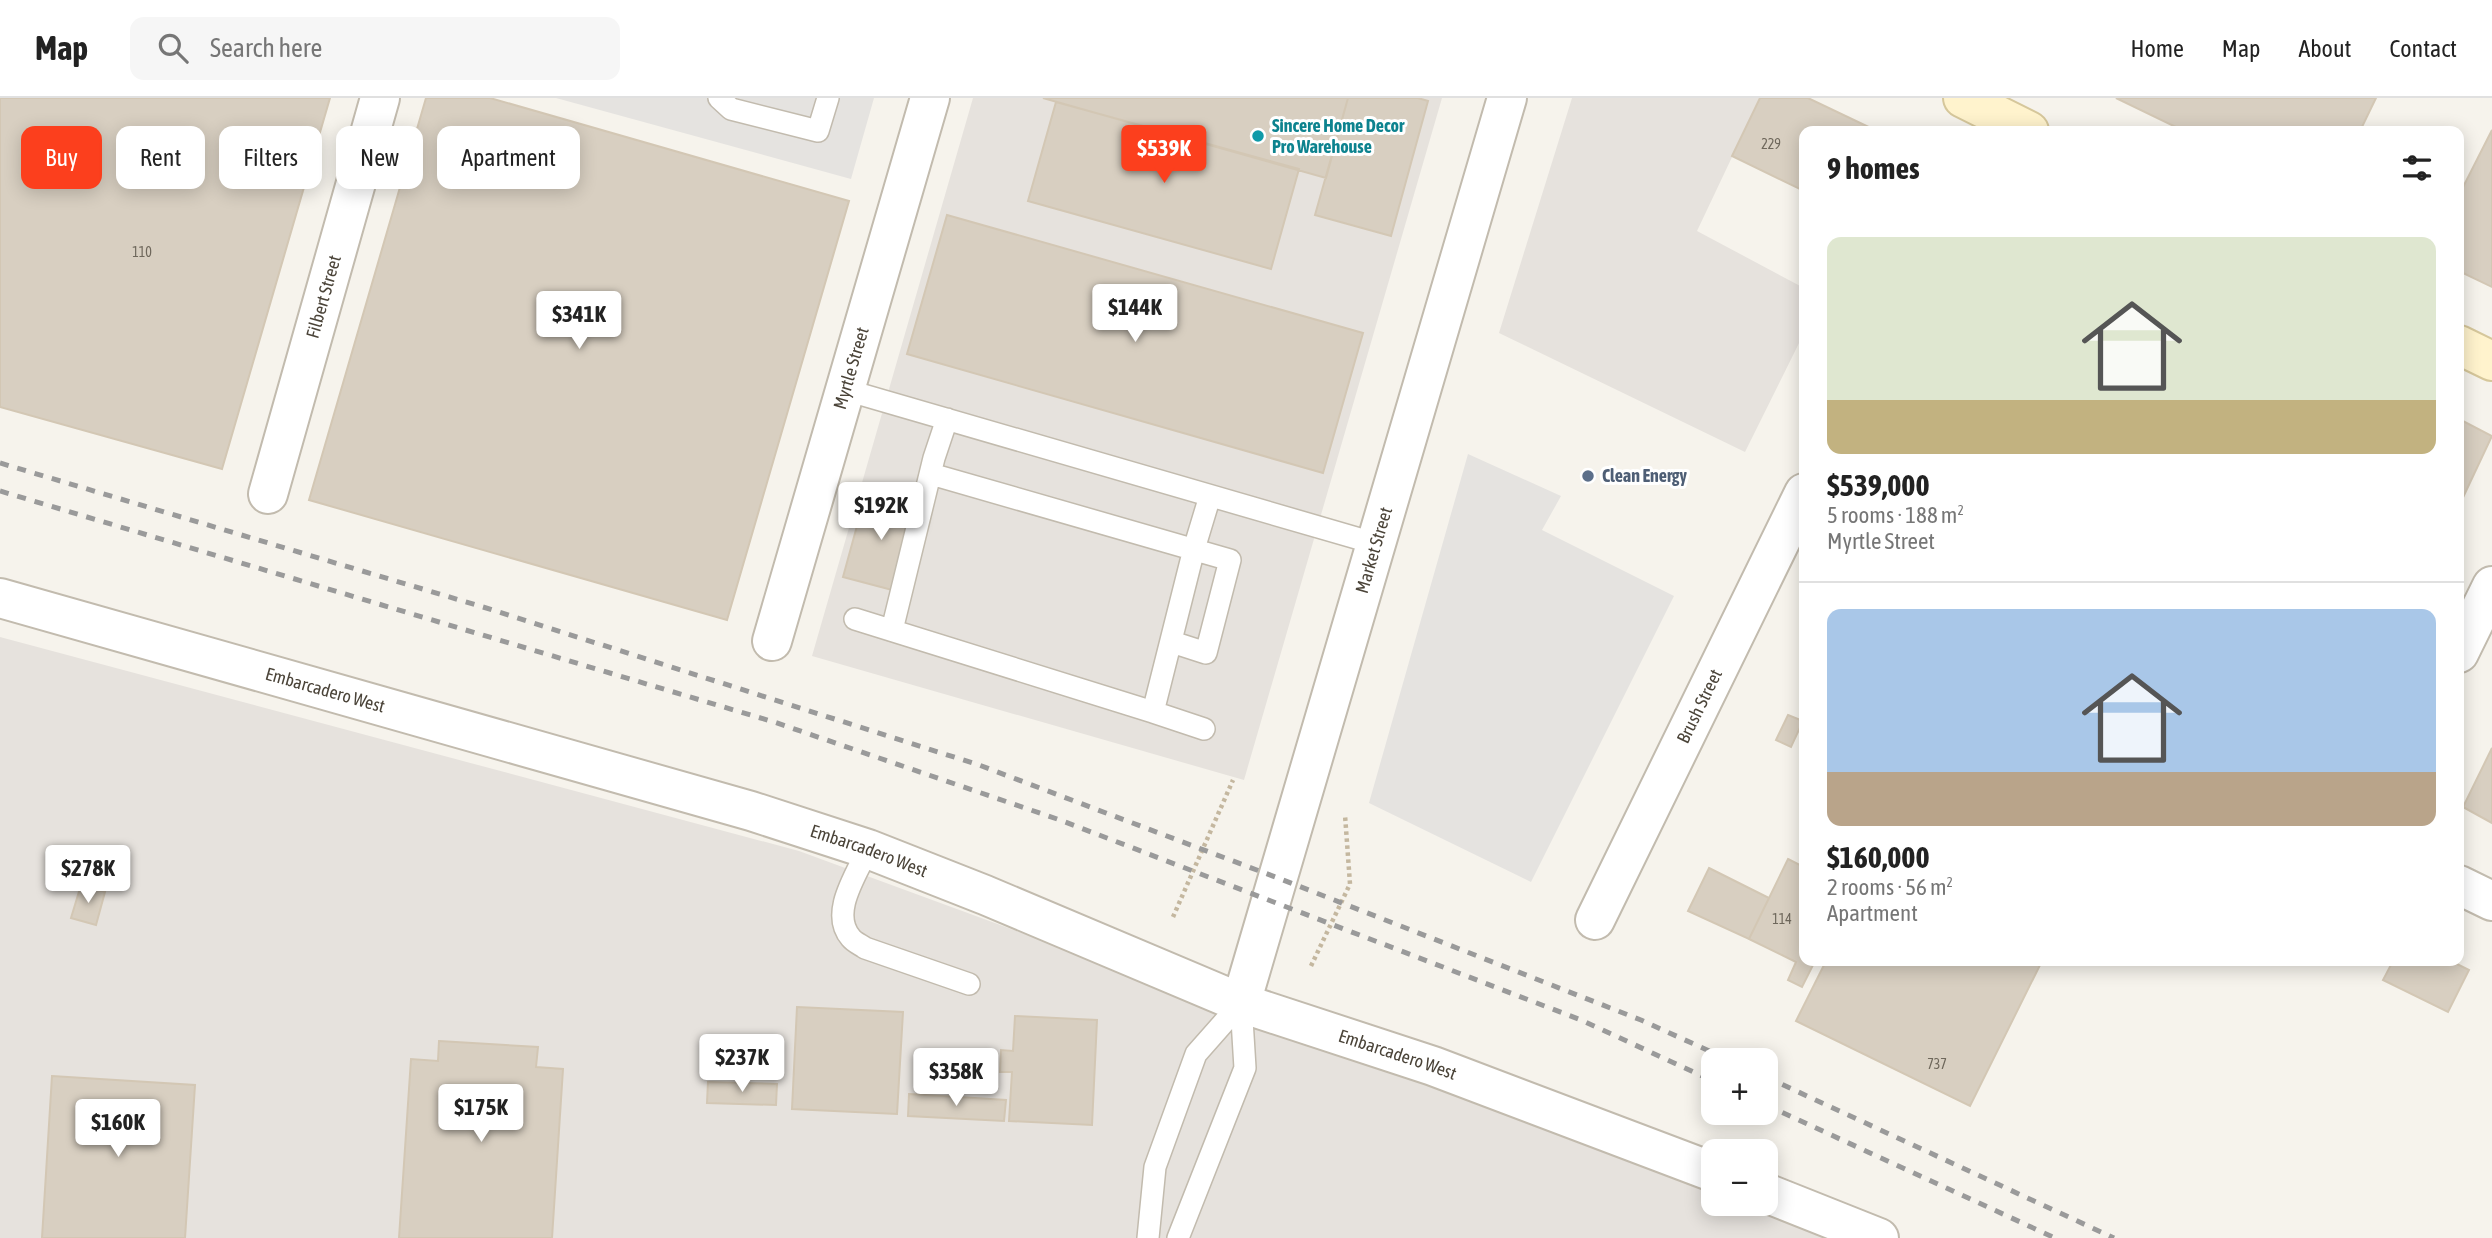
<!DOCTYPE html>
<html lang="en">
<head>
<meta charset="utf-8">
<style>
  body { margin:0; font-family:"Asap Condensed",sans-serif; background:#f6f6f6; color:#222; height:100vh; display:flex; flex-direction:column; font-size:26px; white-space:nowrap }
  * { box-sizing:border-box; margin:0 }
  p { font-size:23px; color:#767676 }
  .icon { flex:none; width:38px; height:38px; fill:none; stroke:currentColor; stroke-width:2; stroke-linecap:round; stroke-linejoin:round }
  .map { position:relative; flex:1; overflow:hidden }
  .details { position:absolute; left:1799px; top:28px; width:665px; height:840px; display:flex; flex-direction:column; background:#fff; border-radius:14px; box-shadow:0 4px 18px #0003 }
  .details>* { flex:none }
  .guide { position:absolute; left:21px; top:28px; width:665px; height:63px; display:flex; gap:14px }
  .buttons { position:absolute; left:1701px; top:950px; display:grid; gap:14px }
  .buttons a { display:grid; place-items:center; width:77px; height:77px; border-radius:14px; background:#fff; box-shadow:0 4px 18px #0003; font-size:35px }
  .price { position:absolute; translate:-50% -60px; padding:0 16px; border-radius:7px; background:#fff; color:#222; font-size:23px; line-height:46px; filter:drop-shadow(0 2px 4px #0008) }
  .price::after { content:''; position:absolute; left:50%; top:42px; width:21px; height:16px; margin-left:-10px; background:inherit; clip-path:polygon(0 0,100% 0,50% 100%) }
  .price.selected { background:#fc3f1d; color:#fff }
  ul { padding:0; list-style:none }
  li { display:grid; align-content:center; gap:14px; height:371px; padding:0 28px }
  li+li { border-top:2px solid #e0e0e0 }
  li span { display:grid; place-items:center; height:217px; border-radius:14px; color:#555 }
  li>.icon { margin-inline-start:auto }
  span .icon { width:126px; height:126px; fill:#fffc; stroke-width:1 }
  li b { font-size:30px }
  h2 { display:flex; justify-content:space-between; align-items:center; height:84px; padding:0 28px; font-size:30px }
  .chip { padding:0 24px; border-radius:14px; background:#fff; box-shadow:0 4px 18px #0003; font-size:24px; line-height:63px }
  .chip.selected { background:#fc3f1d; color:#fff }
  header { display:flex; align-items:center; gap:42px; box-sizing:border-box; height:98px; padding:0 35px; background:#fff; border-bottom:2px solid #e0e0e0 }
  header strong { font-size:33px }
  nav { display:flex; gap:38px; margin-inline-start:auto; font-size:24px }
  .search { width:490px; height:63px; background:#f6f6f6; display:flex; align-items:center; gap:18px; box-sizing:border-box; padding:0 24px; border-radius:14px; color:#767676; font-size:26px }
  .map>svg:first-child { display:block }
  .industrial { fill:#e6e2dd }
  .parking { fill:#e5e3e0 }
  .building { fill:#d8cfc1; stroke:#d3c7b4; stroke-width:2 }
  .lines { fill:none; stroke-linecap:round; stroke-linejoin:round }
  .lane-casing { stroke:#c2bbae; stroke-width:24 }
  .street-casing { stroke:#c2bbae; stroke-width:42 }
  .secondary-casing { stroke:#d6c79b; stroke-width:42 }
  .path { stroke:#c4b79f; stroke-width:4.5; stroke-dasharray:3.5 3.5; stroke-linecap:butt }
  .lane { stroke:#fff; stroke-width:21 }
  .street { stroke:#fff; stroke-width:38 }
  .secondary { stroke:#fff3cd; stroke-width:38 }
  .rail { stroke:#9a9a9a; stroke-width:5; stroke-dasharray:9 9; stroke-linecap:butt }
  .culture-dot { fill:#0f9aa8; stroke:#fff; stroke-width:2.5 }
  .service-dot { fill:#5c6f8a; stroke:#fff; stroke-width:2.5 }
  .labels { text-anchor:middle; stroke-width:6; stroke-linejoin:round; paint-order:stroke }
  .number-label { font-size:14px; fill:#6e675b }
  .culture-label { font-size:18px; font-weight:bold; fill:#0d838f; stroke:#fff; text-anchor:start }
  .street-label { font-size:18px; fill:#4b4439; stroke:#fff }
  .service-label { font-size:18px; font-weight:bold; fill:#4e5e75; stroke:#fff; text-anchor:start }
</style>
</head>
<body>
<header>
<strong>Map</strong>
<div class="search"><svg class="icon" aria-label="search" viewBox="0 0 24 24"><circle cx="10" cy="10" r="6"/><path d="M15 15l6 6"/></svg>Search here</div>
<nav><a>Home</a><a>Map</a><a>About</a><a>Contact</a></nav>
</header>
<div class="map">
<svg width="2492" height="1140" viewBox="0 0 2492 1140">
  <rect width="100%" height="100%" fill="#f6f3ec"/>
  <!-- industrial -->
  <path class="industrial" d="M973 0H1442L1244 682 812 558Z
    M1572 0H1760L1697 133 1804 190V235L1745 354 1499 235Z
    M0 539 799 753 1674 1075 1713 1091V1106H1748L1828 1140H0Z"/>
  <!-- parking -->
  <path class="parking" d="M556 0H874L851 81Z
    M1468 356 1561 398 1542 432 1674 498 1531 784 1369 705Z"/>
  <!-- building -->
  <path class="building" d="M0 0H330L222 371 0 309Z
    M426 0H490L849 103 727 522 309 402Z
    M1043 0H1348L1326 80Z
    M1348 0H1418L1428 3 1391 138 1315 117Z
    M1760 0H1808L1877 33H1804V93L1732 58Z
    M2116 0H2376L2360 33H2184Z
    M1056 4 1299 71 1271 171 1028 103Z
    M2492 32V189L2459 173V97Z
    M947 117 1363 235 1323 375 907 256Z
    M2459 321 2492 338 2459 408Z
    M866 395 919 410 896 493 843 479Z
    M1788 617 1803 623 1791 649 1776 642Z
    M2492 650V725L2463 709Z
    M1788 761 1804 769V863H1815L1802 889 1788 882 1796 864 1749 841Z
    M1709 770 1769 800 1749 841 1688 813Z
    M81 787 105 794 96 827 71 820Z
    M1826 863H2042L1970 1008 1796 923Z
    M2393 863H2451L2469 872 2448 914 2383 882Z
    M797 909 903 914 897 1016 792 1011Z
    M1015 918 1097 922 1092 1027 1009 1023 1012 974H1000L1001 952 1013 953Z
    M439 943 538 949 536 969 563 971 552 1140H399L411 961 438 963Z
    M52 978 195 987 185 1140H42Z
    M708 984 777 986 776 1007 707 1005Z
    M909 996 1006 1002 1004 1023 908 1018Z"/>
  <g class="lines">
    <defs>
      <path id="lane" d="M719 0 731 11 818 33 828 0
        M846 292 1377 446
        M931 376 1230 462 1206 555 1172 544
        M855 521 1153 614 1194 451 1210 398
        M892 532 934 360 947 321
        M1153 614 1204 631
        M868 751C857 776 829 815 851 840 854 844 861 847 865 850L969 886
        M1148 1140 1155 1069 1196 956 1241 905
        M1178 1140 1245 970 1241 905"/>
      <g id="street">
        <path id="s1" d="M268 396 380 0"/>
        <path id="s2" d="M0 500 751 713 868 751 985 797 1241 905 1433 968 1713 1074"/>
        <path id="s3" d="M772 543 930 0"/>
        <path d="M2459 555 2492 488"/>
        <path d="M2459 787 2492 803"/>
        <path id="s4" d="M1595 822 1804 395"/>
        <path id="s5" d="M1241 905 1507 0"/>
        <path d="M1766 1095 1879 1140"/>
      </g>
      <path id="secondary" d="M1963 0 2029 33
        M2459 247 2492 263"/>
    </defs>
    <!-- lane casing -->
    <use href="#lane" class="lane-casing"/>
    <!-- street casing -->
    <use href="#street" class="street-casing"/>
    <!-- secondary casing -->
    <use href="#secondary" class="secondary-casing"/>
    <!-- path -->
    <path class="path" d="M1173 819 1233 682
      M1311 868 1350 786 1345 717"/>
    <!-- lane -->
    <use href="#lane" class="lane"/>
    <!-- street -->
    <use href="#street" class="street"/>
    <!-- secondary -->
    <use href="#secondary" class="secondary"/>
    <!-- rail -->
    <path class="rail" d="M0 365 483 509 979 667 1278 780 1641 922 1729 962
      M0 393 774 624 1060 722 1581 922 1713 983
      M1766 979 2114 1140
      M1766 1007 2055 1140"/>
  </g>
  <!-- markers -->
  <circle class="culture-dot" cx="1258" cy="38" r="7"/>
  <circle class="service-dot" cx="1588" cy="378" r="7"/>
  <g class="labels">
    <!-- number labels -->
    <g class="number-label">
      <text x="1771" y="51">229</text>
      <text x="142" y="159">110</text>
      <text x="1782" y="826">114</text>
      <text x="1937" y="971">737</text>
    </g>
    <!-- culture labels -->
    <g class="culture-label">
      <text x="1272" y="34">Sincere Home Decor<tspan x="1272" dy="21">Pro Warehouse</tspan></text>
    </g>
    <!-- street labels -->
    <g class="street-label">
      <text dy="6" stroke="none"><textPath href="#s1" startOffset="205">Filbert Street</textPath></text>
      <text dy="6" stroke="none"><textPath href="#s3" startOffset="284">Myrtle Street</textPath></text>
      <text dy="6" stroke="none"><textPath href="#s5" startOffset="472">Market Street</textPath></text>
      <text dy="6" stroke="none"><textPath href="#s2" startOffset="338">Embarcadero West</textPath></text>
      <text dy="6" stroke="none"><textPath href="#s4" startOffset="238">Brush Street</textPath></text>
      <text dy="6" stroke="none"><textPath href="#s2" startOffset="905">Embarcadero West</textPath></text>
      <text dy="6" stroke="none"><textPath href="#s2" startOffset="1472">Embarcadero West</textPath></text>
    </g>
    <!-- service labels -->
    <g class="service-label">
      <text x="1602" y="384">Clean Energy</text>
    </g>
  </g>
</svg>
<div class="buttons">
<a>+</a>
<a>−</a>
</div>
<b class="price selected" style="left:1164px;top:87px">$539K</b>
<b class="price" style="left:1135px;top:246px">$144K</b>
<b class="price" style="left:579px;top:253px">$341K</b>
<b class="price" style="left:881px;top:444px">$192K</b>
<b class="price" style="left:88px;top:807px">$278K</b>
<b class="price" style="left:742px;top:996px">$237K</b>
<b class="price" style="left:956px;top:1010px">$358K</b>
<b class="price" style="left:481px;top:1046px">$175K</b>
<b class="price" style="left:118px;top:1061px">$160K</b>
<div class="guide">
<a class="chip selected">Buy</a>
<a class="chip">Rent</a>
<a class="chip">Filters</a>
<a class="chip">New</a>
<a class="chip">Apartment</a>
</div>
<section class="details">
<h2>9 homes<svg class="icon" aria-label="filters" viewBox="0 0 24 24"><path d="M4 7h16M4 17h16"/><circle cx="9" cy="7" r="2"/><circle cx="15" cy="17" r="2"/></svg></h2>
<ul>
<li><span style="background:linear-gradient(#dfe7d0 75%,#c2b280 0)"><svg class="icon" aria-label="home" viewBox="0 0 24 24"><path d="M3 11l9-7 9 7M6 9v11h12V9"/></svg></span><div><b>$539,000</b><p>5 rooms · 188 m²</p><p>Myrtle Street</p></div></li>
<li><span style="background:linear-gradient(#a9c7e8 75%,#b9a48a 0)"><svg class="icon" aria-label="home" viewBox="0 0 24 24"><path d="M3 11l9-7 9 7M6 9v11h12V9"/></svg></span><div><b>$160,000</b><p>2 rooms · 56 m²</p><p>Apartment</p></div></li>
</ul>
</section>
</div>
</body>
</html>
